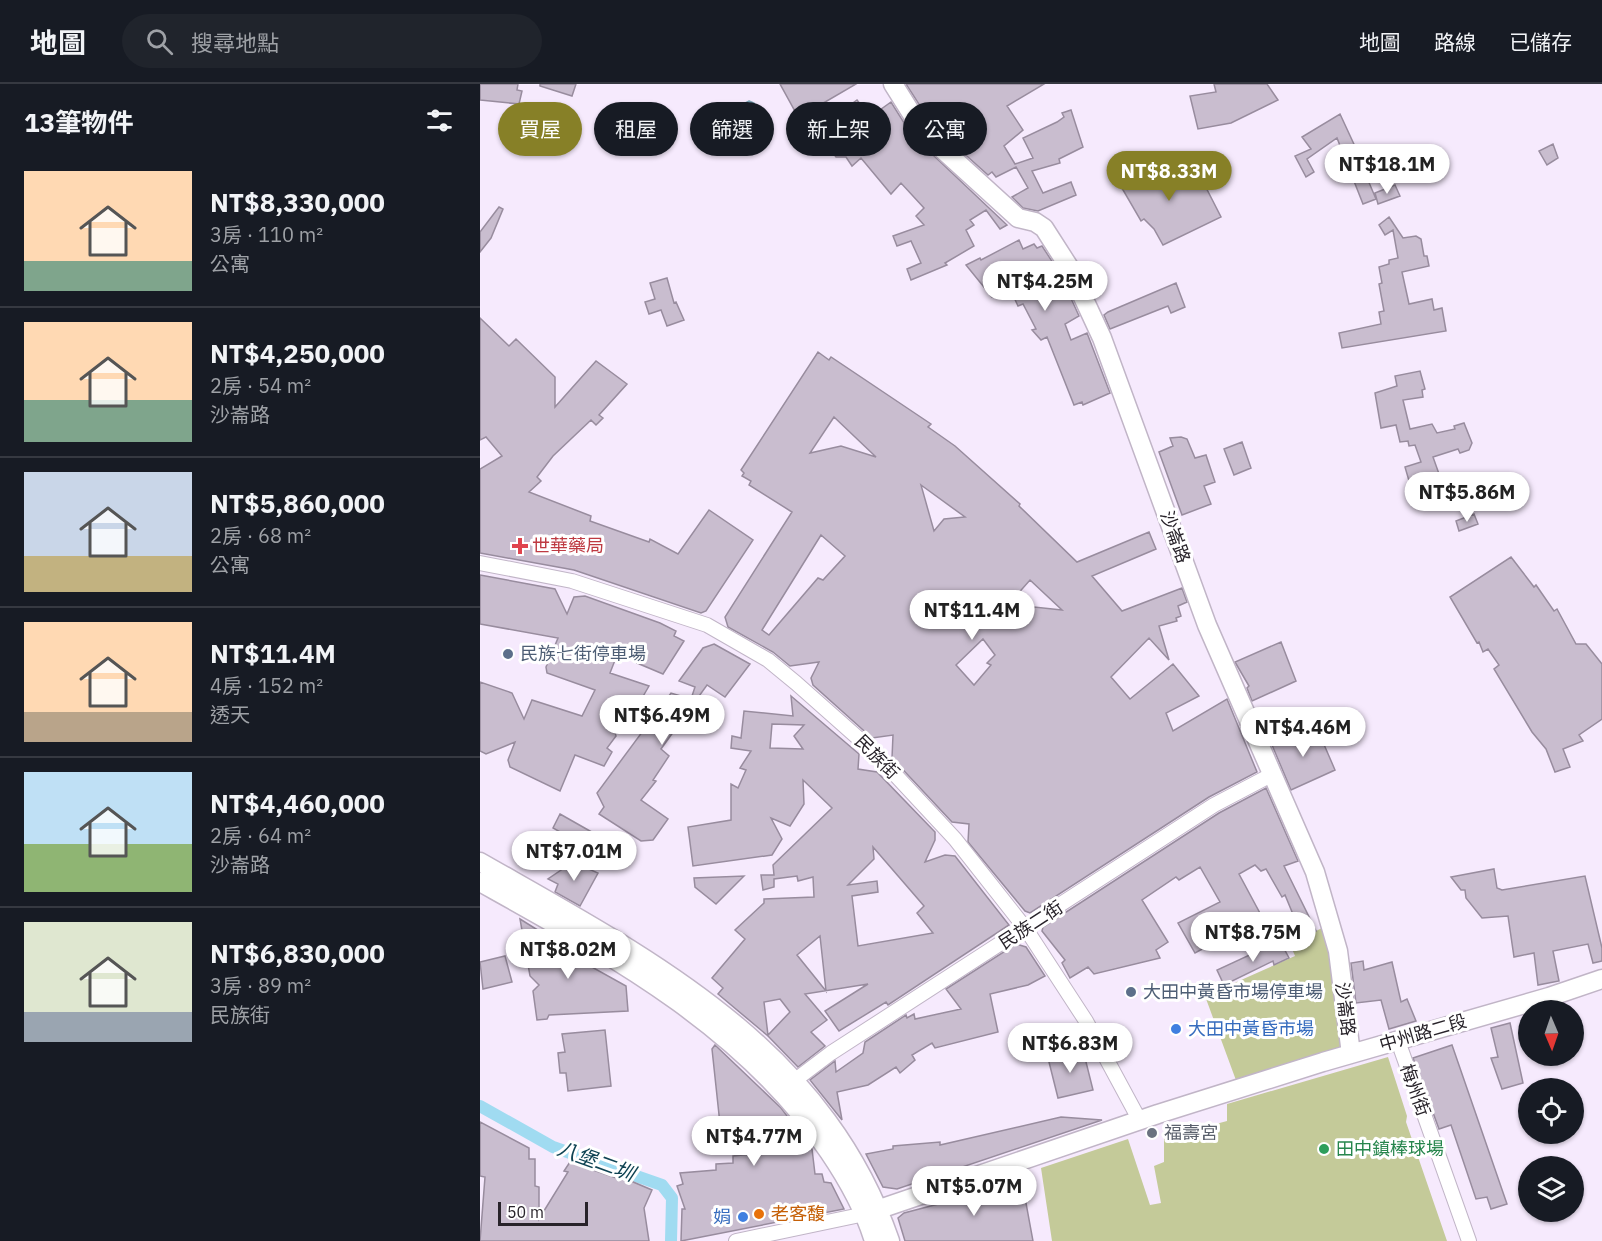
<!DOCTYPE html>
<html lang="zh-TW">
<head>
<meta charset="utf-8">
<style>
  body { margin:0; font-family:"IBM Plex Sans","Noto Sans TC",sans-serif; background:#20242c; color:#f1f3f6; height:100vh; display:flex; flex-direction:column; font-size:22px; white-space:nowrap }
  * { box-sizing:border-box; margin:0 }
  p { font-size:20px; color:#9ea1a6 }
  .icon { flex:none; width:33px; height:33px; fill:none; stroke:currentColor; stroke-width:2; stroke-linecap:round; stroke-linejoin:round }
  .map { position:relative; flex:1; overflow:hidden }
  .sheet { display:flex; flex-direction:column; background:#171b24; width:480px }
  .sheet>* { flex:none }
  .top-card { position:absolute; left:18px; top:18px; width:570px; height:54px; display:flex; gap:12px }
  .needle { width:39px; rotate:178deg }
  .controls { position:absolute; left:1038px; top:916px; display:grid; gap:12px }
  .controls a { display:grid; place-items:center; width:66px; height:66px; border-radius:50%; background:#171b24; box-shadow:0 2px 4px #0004; font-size:30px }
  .scale { position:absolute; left:18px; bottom:15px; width:90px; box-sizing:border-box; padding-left:6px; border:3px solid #28232a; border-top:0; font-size:16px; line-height:21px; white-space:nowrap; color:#28232a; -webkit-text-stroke:4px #fff; paint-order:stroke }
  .price { position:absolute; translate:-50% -51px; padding:0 14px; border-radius:21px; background:#fff; color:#222; font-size:20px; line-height:39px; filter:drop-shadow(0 2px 3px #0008) }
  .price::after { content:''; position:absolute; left:50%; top:36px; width:18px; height:14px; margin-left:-9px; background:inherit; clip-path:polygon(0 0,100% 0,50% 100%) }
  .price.on { background:#878027; color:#fff }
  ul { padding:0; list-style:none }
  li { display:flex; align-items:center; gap:18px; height:150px; padding:0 24px }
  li+li { border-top:2px solid #363941 }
  li span { display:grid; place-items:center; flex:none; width:168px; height:120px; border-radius:0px; color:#555 }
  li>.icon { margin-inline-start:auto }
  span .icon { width:72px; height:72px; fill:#fffc; stroke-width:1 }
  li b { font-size:26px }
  h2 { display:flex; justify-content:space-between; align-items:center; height:72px; padding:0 24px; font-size:26px }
  .chip { padding:0 21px; border-radius:27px; background:#171b24; box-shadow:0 2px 4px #0004; font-size:21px; line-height:54px }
  .chip.on { background:#878027; color:#fff }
  header { display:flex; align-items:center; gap:36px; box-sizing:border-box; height:84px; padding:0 30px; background:#171b24; border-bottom:2px solid #363941 }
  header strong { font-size:28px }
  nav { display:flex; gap:33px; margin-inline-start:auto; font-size:21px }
  .search { width:420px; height:54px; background:#20242c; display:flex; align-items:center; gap:15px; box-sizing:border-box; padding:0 21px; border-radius:33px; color:#9ea1a6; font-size:22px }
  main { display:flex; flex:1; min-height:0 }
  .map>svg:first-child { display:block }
  .green { fill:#c4ca99 }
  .water { fill:#a0dbf1; stroke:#7ca4b5; stroke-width:1.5 }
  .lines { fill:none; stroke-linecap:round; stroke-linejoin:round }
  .canal { stroke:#a0dbf1; stroke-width:12 }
  .building { fill:#c9bdcf; stroke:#988c9e; stroke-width:1.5; fill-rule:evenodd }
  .street-casing { stroke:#c1b5c7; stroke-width:16 }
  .secondary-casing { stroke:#c1b5c7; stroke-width:21 }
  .street { stroke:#fff; stroke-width:14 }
  .secondary { stroke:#fff; stroke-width:18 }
  .health-dot { fill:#e0444e; stroke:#fff; stroke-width:2 }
  .service-dot { fill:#5c6f8a; stroke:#fff; stroke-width:2 }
  .shop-dot { fill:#3f7fe0; stroke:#fff; stroke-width:2 }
  .worship-dot { fill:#6b7280; stroke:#fff; stroke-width:2 }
  .leisure-dot { fill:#2e9e5b; stroke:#fff; stroke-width:2 }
  .food-dot { fill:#e8710a; stroke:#fff; stroke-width:2 }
  .labels { text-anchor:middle; stroke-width:6; stroke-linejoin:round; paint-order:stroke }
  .street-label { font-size:18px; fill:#28232a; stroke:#fff }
  .health-label { font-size:18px; fill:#be3a42; stroke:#fff; text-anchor:start }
  .service-label { font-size:18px; fill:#4e5e75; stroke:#fff; text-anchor:start }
  .shop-label { font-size:18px; fill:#366cbe; stroke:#fff; text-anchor:start }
  .worship-label { font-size:18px; fill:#5b616d; stroke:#fff; text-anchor:start }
  .leisure-label { font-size:18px; fill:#27864d; stroke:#fff; text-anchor:start }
  .food-label { font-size:18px; fill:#c56008; stroke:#fff; text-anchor:start }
  .water-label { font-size:20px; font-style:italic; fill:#0f4353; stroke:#fff }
</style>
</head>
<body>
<header>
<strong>地圖</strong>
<div class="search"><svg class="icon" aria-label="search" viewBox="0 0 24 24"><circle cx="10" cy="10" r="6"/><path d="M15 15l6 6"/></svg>搜尋地點</div>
<nav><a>地圖</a><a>路線</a><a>已儲存</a></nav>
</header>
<main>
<section class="sheet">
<h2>13筆物件<svg class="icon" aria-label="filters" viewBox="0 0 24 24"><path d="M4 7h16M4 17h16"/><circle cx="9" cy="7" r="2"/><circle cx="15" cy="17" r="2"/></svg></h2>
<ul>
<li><span style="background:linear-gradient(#ffd9b3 75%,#7fa58c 0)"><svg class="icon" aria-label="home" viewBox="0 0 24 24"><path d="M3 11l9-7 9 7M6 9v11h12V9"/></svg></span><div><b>NT$8,330,000</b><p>3房 · 110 m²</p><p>公寓</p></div></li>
<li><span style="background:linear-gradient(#ffd9b3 65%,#7fa58c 0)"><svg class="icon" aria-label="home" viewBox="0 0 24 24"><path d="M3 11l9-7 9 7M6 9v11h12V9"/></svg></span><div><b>NT$4,250,000</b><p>2房 · 54 m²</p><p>沙崙路</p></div></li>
<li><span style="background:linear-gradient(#c9d6e8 70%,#c2b280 0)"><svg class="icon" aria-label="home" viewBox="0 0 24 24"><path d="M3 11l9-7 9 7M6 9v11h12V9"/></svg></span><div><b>NT$5,860,000</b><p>2房 · 68 m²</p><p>公寓</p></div></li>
<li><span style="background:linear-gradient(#ffd9b3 75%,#b9a48a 0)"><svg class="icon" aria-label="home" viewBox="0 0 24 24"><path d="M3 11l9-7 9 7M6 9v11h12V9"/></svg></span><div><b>NT$11.4M</b><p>4房 · 152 m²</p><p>透天</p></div></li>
<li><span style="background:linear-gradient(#bfe0f5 60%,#8fb573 0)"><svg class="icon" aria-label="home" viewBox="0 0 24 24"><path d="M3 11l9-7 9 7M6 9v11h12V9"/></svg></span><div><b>NT$4,460,000</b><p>2房 · 64 m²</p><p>沙崙路</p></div></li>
<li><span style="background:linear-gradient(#dfe7d0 75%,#9aa5b1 0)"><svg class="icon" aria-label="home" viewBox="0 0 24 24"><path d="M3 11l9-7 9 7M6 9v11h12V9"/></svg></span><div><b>NT$6,830,000</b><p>3房 · 89 m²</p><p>民族街</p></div></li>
</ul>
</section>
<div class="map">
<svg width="1122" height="1157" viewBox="0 0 1122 1157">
  <rect width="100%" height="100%" fill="#f6eafd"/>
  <!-- green -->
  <path class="green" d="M846 842 864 962 757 999 725 912 815 872 810 860Z
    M908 973 927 1032 926 1038 967 1157H572L561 1084 648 1055 670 1121 681 1119 674 1082 684 1078V1054L747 1037V1020Z"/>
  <!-- water -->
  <path class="water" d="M269 17 274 19 280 35 252 46 245 31 247 28Z"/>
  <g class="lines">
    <!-- canal -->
    <path class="canal" d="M0 1022 73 1063 182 1101 192 1114 191 1157"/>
  </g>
  <!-- building -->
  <path class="building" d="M0 0H38L37 6 42 7 39 20 0 16Z
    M60 0H96L92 12 60 2Z
    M300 0H376L340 21 316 29Z
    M426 0H564L527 22 543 46 524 62 535 80 553 74 543 54 577 38 584 33 582 29 591 26 603 63 579 75 580 79 552 87 563 109 591 98 596 111 558 127 543 124 532 113 548 104 536 83 516 93 512 88 508 91 468 55 463 46 444 28Z
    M734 0H787L798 16 751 39 718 45 710 12 736 8Z
    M377 16 390 33 411 18 426 42 452 70 527 141 520 145 506 126 490 136 494 141 486 146 494 162 465 179 467 181 431 196 427 185 441 179 431 157 417 162 413 152 444 141 436 132 444 124 421 99 411 110 381 74 372 82 366 73H356L339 50 357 35 355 32Z
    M860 30 879 71 900 62 905 72 882 82 896 115 883 120 857 54 827 75 834 88 826 93 815 72 831 65 822 53Z
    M1073 60 1078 74 1067 81 1059 67Z
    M677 78 690 101 718 88 741 133 683 161 674 145 664 135 661 137 639 99 643 97 641 94Z
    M915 101 920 112 898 120 895 109Z
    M19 123 23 125 11 154 0 168V148Z
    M909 133 923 154 936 152 941 155 944 172H947L949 182 922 188 929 220 952 215 954 226 962 224 966 247 862 264 859 249 901 240 899 228 904 227 899 200 902 199 899 183 909 180V176L918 174 913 146 905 151 899 141Z
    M539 156 543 165 554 160 557 164 562 162 579 188 599 232 585 240 591 256 607 249 630 309 603 321 602 318 594 321 567 253 561 256 552 246 556 245 543 220 538 222 532 209 525 213 520 207 512 213 486 181 500 174 501 176Z
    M187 194 194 219 196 218 204 236 187 242 181 226 169 230 165 218 175 215 170 199Z
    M696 199 705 223 691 229 688 222 630 245 624 231 628 228Z
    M0 234 29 262 36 255 75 293V323L116 277 147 300 119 331 123 334 116 341 111 336 73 372 57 393 61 397 49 408 111 432 110 437 169 458 170 455 198 470 229 426 273 456 226 527 221 529 94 486 0 469V385L22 372 6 353 0 356Z
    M338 268 349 276 351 273 451 340 448 343 475 362 540 420 539 422 597 478 669 448 676 465 612 492 642 527 702 504 707 518 698 522 701 532 696 534 697 537 679 542 689 576 669 554 631 593 650 615 693 580 719 612 686 629 693 647 747 615 777 688 729 713 550 829 545 827 488 758 489 740 472 738 412 674 413 651 392 654 333 601 331 594 339 578 310 582 293 568 248 543 245 533 312 428 269 401 271 397 262 392 264 389 261 386ZM354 333 396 373 361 362 330 369ZM441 401 485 433 464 435 454 447ZM341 451 365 472 343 496 338 494 289 551 282 546ZM550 496 582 526 554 523 532 543 519 531ZM503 555 515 571 507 579 511 581 494 601 476 581Z
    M940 287 945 305 942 306 943 313 923 316 930 345 952 340 957 349 975 345 974 342 984 339 992 359 989 366 980 369 978 365 953 373 964 404 984 398 988 407 954 419 953 415 936 421 925 383 941 378 935 361 929 362 928 357 920 358 916 341 901 344 895 309 917 302 915 292Z
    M701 353 707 355 715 374 726 371 735 398 724 402 731 420 702 431 679 368 693 362 690 354Z
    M762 358 771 384 754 391 744 365Z
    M994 430 998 440 979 447 976 437Z
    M1031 473 1054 503 1056 501 1074 527 1077 525 1096 560H1106L1122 580V635L1099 651 1103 657 1083 665 1090 683 1075 688 1066 665 1052 648 1014 585 1019 581 1008 565 1003 568 999 558 997 559 970 513Z
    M0 491 75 505 87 530 94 513 105 512 180 539 196 547 194 552 204 557 183 590 157 579 159 575 142 569 137 571 130 589 169 602 154 628 144 632 129 626 136 652 127 664 132 668 124 682 95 671 80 707 30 683 28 676 35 658 6 670 0 667V598L32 609 44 635 52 616 102 632 115 606 67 589 66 583 78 554 0 540Z
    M801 558 816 597 772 617 767 604 769 602 755 578Z
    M234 560 270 580 245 613 227 601 181 665 189 672 173 696 176 697 161 716 188 735 173 756 161 757 119 730 124 723 117 709 191 609 211 615 215 603 199 597 223 564Z
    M311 612 379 670 378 685 397 688 455 748V756L445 778 465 771 475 772 529 841 408 921 406 918 359 947 345 927 388 900 325 910 347 936 331 948 345 962 318 983 288 952 238 910 243 904 232 894 265 855 255 846 284 819V815L334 813 333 793 318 797 317 792 294 795V803L283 806 281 791H294L293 781 352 724 323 696 324 720 310 742 291 734 302 755 292 771 213 782 208 743 251 736V700L258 704 266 686 260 684 271 667 251 664 252 652 261 654 264 627 313 632ZM292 640 324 641 314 652 323 665 290 664ZM393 763 444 822 437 829 453 849 378 862 372 812 398 808 397 797 368 801 394 775ZM340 852 346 907 317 871ZM300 915 310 928 288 951 284 918Z
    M836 642 855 686 811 706 792 661Z
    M786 704 818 777 804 782 836 847 816 857 809 843 817 840 805 811 802 813 786 785 781 787 775 781 759 790 782 833 715 869 698 839 740 818 720 783 699 796 696 793 662 816 688 858 676 866 680 874 614 890 608 883 590 894 582 879 585 876 562 847 563 843 739 729Z
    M80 730 124 755 112 766 73 744Z
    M93 778 118 789 100 822 75 808 78 800 68 795Z
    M1014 785 1017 804 1022 806 1105 792 1122 864V877L1113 879 1108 860 1073 867 1079 897 1058 901 1054 869 1034 873 1028 832 1002 834 986 814 985 806H981L971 793Z
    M264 792 236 820 215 803 214 794Z
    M40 835 85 863 83 867 146 902 148 927 69 931 67 935 57 936 53 907 59 901 50 892Z
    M800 857 809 874 794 881 793 877 744 901 737 886Z
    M536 860 546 863 565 892 548 901 510 910 518 948 455 964 452 959 432 971 435 976 420 989 416 983 388 1001 357 1008 362 1036 330 996 355 977 356 988 383 969 385 958 426 931 427 934 434 930 435 935 481 925 466 905Z
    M25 872 32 898 3 905 0 878Z
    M883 877 884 886 912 878 921 918 927 915 936 937 909 945 901 916 876 919 871 879Z
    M1030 939 1043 999 1022 1005 1011 974 1018 973 1011 944Z
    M125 946 131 1002 88 1007 86 989H80L78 969 85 968 82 950Z
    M235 961 301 1024 332 1065 335 1090H342L344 1098 351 1099 364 1125 201 1157 202 1125H205L197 1102 203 1100 200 1089 236 1086V1080L253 1079V1072L272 1070 270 1047 259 1037 248 1048 240 1040 232 965Z
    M972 961 1027 1120 1011 1125 1007 1113 996 1115 971 1041 959 1045 933 974Z
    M603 966 613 1006 578 1014 568 974Z
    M581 1033 622 1036 417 1105 403 1103 386 1070 413 1065V1062L460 1058V1061Z
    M0 1038 49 1064V1075H55V1102L59 1103V1135L88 1088 84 1087 90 1078 139 1095V1092L172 1106 164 1124 169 1157H0L5 1093 0 1092Z
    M541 1092 553 1157H425L418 1134 424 1129 466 1118H490L488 1109Z"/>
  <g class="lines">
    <defs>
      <path id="street" d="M0 479 92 497 227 541 288 576 316 599 395 669 475 755 546 845 606 937 660 1037
        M918 957 989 1157
        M314 997 351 969 734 721 791 691
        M256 1157 385 1130"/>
      <path id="secondary" d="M413 0 435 35 460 63 538 134 555 138 564 144 589 183 622 254 727 541 835 788 858 867 871 970
        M0 778C168 874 343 962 410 1157
        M0 798C129 870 264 942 349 1068 368 1096 384 1124 394 1157
        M385 1130 678 1030 843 978 1069 913 1122 895"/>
    </defs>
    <!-- street casing -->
    <use href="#street" class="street-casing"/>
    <!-- secondary casing -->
    <use href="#secondary" class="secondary-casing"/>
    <!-- street -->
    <use href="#street" class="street"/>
    <!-- secondary -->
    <use href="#secondary" class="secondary"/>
  </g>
  <!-- markers -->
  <path class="health-dot" d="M37 453h6v6h6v6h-6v6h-6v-6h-6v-6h6z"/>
  <g class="service-dot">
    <circle cx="28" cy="570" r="6"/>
    <circle cx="651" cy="908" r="6"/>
  </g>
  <g class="shop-dot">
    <circle cx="696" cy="945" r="6"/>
    <circle cx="263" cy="1133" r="6"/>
  </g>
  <circle class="worship-dot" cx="672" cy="1049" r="6"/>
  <circle class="leisure-dot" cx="844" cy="1065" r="6"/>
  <circle class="food-dot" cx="279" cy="1130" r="6"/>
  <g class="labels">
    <!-- street labels -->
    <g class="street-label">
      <text transform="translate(695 453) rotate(70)" y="6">沙崙路</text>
      <text transform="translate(397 673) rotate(45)" y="6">民族街</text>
      <text transform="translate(551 841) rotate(-33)" y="6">民族二街</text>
      <text transform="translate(865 925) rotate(83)" y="6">沙崙路</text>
      <text transform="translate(943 949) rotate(-16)" y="6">中州路二段</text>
      <text transform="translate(935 1006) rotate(70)" y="6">梅州街</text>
    </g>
    <!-- health labels -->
    <g class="health-label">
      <text x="52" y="468">世華藥局</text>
    </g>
    <!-- service labels -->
    <g class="service-label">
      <text x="40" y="576">民族七街停車場</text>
      <text x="663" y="914">大田中黃昏市場停車場</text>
    </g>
    <!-- shop labels -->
    <g class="shop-label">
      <text x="708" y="951">大田中黃昏市場</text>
      <text x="251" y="1139" text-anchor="end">娟</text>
    </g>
    <!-- worship labels -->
    <g class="worship-label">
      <text x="684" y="1055">福壽宮</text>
    </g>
    <!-- leisure labels -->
    <g class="leisure-label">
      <text x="856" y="1071">田中鎮棒球場</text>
    </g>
    <!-- food labels -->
    <g class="food-label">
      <text x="291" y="1136">老客馥</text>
    </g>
    <!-- water labels -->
    <g class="water-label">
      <text transform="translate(116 1077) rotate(20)" y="7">八堡二圳</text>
    </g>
  </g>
</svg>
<div class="controls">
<a><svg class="needle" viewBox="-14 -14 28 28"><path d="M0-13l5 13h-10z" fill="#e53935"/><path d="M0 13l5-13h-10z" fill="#9ea1a6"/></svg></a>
<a><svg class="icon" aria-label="locate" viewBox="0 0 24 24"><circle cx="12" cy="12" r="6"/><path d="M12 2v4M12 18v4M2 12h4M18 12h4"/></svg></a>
<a><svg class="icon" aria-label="layers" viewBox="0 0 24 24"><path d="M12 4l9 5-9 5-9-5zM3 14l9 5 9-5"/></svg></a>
</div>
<div class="scale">50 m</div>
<b class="price" style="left:907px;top:111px">NT$18.1M</b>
<b class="price on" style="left:689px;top:118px">NT$8.33M</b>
<b class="price" style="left:565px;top:228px">NT$4.25M</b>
<b class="price" style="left:987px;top:439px">NT$5.86M</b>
<b class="price" style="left:492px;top:557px">NT$11.4M</b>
<b class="price" style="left:182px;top:662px">NT$6.49M</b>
<b class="price" style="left:823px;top:674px">NT$4.46M</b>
<b class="price" style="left:94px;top:798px">NT$7.01M</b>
<b class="price" style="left:773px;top:879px">NT$8.75M</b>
<b class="price" style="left:88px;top:896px">NT$8.02M</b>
<b class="price" style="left:590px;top:990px">NT$6.83M</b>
<b class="price" style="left:274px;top:1083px">NT$4.77M</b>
<b class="price" style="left:494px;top:1133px">NT$5.07M</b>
<div class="top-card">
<a class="chip on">買屋</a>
<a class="chip">租屋</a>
<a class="chip">篩選</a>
<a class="chip">新上架</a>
<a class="chip">公寓</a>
</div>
</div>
</main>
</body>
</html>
